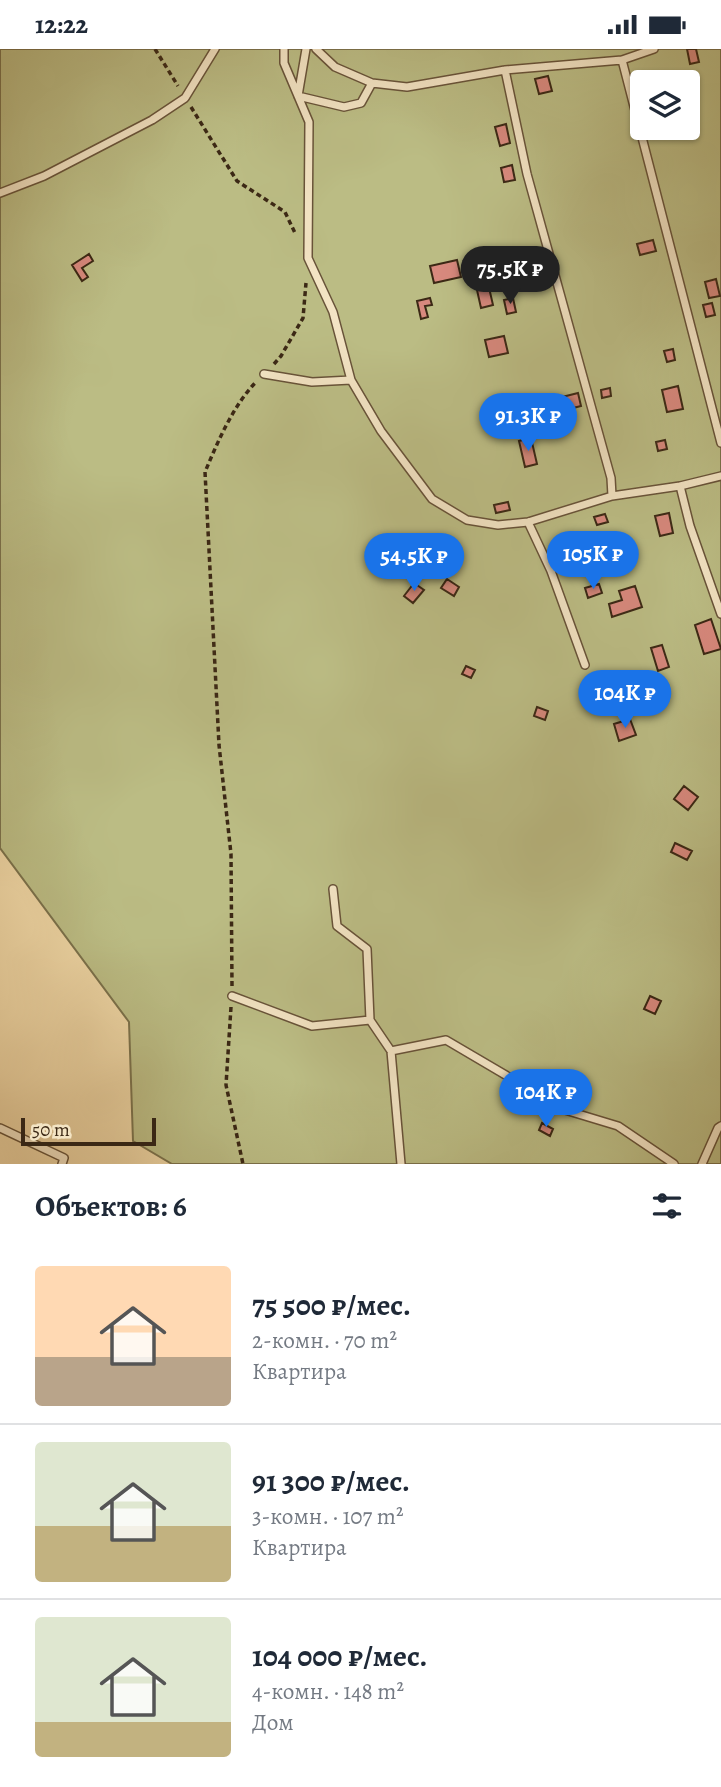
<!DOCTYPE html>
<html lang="ru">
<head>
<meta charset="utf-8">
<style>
  body { margin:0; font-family:Alegreya,serif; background:#f6f6f7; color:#1f2937; height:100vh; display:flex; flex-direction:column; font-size:26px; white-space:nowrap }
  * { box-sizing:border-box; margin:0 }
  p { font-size:23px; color:#747a83 }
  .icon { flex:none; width:38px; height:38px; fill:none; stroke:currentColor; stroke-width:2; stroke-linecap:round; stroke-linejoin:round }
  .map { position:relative; height:1115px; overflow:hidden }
  .sheet { display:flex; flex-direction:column; background:#fff; flex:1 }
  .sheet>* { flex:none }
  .buttons { position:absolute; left:630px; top:21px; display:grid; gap:14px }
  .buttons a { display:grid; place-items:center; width:70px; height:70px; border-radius:7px; background:#fff; box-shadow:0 2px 5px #0004; font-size:35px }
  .scale { position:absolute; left:21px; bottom:18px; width:135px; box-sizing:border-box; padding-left:7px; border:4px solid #3b2815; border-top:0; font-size:19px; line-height:24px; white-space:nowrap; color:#3b2815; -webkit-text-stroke:5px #f3e4c4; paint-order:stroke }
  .price { position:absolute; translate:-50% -60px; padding:0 16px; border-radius:24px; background:#1a73e8; color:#fff; font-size:23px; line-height:46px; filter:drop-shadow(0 2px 4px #0008) }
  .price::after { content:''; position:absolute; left:50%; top:42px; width:21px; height:16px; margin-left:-10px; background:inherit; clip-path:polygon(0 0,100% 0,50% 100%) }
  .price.selected { background:#222; color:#fff }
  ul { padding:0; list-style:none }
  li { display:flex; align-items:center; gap:21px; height:175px; padding:0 35px }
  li+li { border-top:2px solid #e0e1e3 }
  li span { display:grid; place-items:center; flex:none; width:196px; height:140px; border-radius:7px; color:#555 }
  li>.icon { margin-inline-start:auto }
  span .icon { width:84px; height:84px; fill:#fffc; stroke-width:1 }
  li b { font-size:30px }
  h2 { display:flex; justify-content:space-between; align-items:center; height:84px; padding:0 35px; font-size:30px }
  .status { display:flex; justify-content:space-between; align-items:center; height:49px; padding:0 35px; background:#fff; direction:ltr }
  .status svg { height:19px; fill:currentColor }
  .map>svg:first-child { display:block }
  .green { fill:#bbbc84; stroke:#7b724c; stroke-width:2; fill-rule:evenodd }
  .building { fill:#d8897e; stroke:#3b2815; stroke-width:2 }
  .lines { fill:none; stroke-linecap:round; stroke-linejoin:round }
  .service-casing { stroke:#685339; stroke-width:10 }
  .path { stroke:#3b2815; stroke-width:3.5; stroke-dasharray:5 3.5; stroke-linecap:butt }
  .service { stroke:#f3e4c4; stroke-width:7 }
</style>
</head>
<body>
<div class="status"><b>12:22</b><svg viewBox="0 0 49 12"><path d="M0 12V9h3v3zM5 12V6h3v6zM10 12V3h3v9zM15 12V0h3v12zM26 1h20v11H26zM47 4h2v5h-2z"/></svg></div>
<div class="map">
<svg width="721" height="1115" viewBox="0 0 721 1115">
  <rect width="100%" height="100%" fill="#edd5a4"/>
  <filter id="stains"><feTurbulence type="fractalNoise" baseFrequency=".00286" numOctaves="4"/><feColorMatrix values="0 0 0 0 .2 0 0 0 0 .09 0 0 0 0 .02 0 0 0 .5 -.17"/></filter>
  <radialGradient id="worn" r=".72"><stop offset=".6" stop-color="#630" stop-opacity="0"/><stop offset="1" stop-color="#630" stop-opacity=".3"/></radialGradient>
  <!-- green -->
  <path class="green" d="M0 0H721V1115H172L133 1092 129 973 0 799ZM642 33H688V79H642Z"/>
  <!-- building -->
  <path class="building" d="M687 0H696L699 13 690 15Z
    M548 27 552 42 539 45 535 30Z
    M506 75 510 94 500 97 495 78Z
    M512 116 515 131 504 133 501 119Z
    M653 191 656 202 640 206 637 195Z
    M89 205 93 212 82 219 88 228 82 232 72 216Z
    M538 208 542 228 529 231 525 211Z
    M457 211 461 228 434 234 430 217Z
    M487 230 493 256 481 259 475 232Z
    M716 230 720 247 709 249 705 233Z
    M430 249 432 256 425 257 428 268 421 270 417 252Z
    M513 249 516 263 507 265 504 251Z
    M712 254 715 266 706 268 703 256Z
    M504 287 508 304 489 308 485 291Z
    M673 300 675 311 667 313 664 302Z
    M678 337 683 360 667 363 662 341Z
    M610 339 611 347 602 349 601 341Z
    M578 344 581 357 565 361 562 348Z
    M531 389 537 415 525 418 519 392Z
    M665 391 667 400 658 402 656 393Z
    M508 453 510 461 496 464 494 456Z
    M669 464 673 484 660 487 655 467Z
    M605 465 608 473 597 476 594 468Z
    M447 530 459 538 454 547 441 539Z
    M414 534 424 541 413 554 404 547Z
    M599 535 602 544 588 549 585 539Z
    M635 537 642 558 612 568 609 555 622 551 619 542Z
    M711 570 721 600 704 605 695 576Z
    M662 596 669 618 658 622 651 599Z
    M466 617 475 621 471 629 462 625Z
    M537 658 548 662 545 671 534 667Z
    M630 670 636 686 619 692 614 675Z
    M684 737 698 748 688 761 674 750Z
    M675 794 692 802 687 811 671 803Z
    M650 947 661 952 655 965 644 960Z
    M542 1074 553 1080 550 1087 539 1081Z"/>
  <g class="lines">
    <defs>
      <path id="service" d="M284 0V14L309 73 308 209 333 263 351 331 381 382 432 450 467 471 498 476 528 473 612 447 680 437 721 427
        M306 0 298 47 344 58 361 54 372 34 335 18 316 0
        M622 11 721 394
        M505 21 527 125 611 429 612 447
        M372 34 407 38 505 21 622 11 654 0
        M0 144 44 127 152 71 185 49 215 0
        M264 325 312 333 351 331
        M680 437 690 477 721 565
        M528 473 551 522 585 616
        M333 840 337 877 367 900 370 971 391 1002 401 1115
        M232 947 312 977 370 971
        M391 1002 446 991 565 1061 618 1077 674 1115
        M0 1079 64 1109 62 1115
        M702 1115 718 1079 721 1077"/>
    </defs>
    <!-- service casing -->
    <use href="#service" class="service-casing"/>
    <!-- path -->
    <path class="path" d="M155 0 178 37
      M191 58 237 132 285 163 295 184
      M274 315 281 307 303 269 306 234
      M232 937 231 805 219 696 205 423C218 392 233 357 256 333
      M231 958 226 1036 243 1115"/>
    <!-- service -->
    <use href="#service" class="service"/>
  </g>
  <rect width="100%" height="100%" filter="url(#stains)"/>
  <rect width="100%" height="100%" fill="url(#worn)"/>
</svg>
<div class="buttons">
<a><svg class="icon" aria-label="layers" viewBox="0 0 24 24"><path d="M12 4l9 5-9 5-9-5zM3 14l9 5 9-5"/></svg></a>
</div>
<div class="scale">50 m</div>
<b class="price selected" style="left:510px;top:257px">75.5K ₽</b>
<b class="price" style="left:528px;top:404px">91.3K ₽</b>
<b class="price" style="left:593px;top:542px">105K ₽</b>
<b class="price" style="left:414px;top:544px">54.5K ₽</b>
<b class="price" style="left:625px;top:681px">104K ₽</b>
<b class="price" style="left:546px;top:1080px">104K ₽</b>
</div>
<section class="sheet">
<h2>Объектов: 6<svg class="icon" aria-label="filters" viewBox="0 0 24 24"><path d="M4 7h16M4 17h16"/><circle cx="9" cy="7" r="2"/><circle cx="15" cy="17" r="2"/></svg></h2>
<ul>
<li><span style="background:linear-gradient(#ffd9b3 65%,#b9a48a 0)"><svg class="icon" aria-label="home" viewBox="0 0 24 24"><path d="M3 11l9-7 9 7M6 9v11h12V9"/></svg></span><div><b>75 500 ₽/мес.</b><p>2-комн. · 70 m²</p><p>Квартира</p></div></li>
<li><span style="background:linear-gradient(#dfe7d0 60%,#c2b280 0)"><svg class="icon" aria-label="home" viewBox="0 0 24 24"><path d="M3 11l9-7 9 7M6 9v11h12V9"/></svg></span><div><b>91 300 ₽/мес.</b><p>3-комн. · 107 m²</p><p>Квартира</p></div></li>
<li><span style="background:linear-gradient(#dfe7d0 75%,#c2b280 0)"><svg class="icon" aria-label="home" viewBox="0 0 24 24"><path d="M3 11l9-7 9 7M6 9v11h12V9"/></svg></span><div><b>104 000 ₽/мес.</b><p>4-комн. · 148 m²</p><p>Дом</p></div></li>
</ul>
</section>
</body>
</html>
